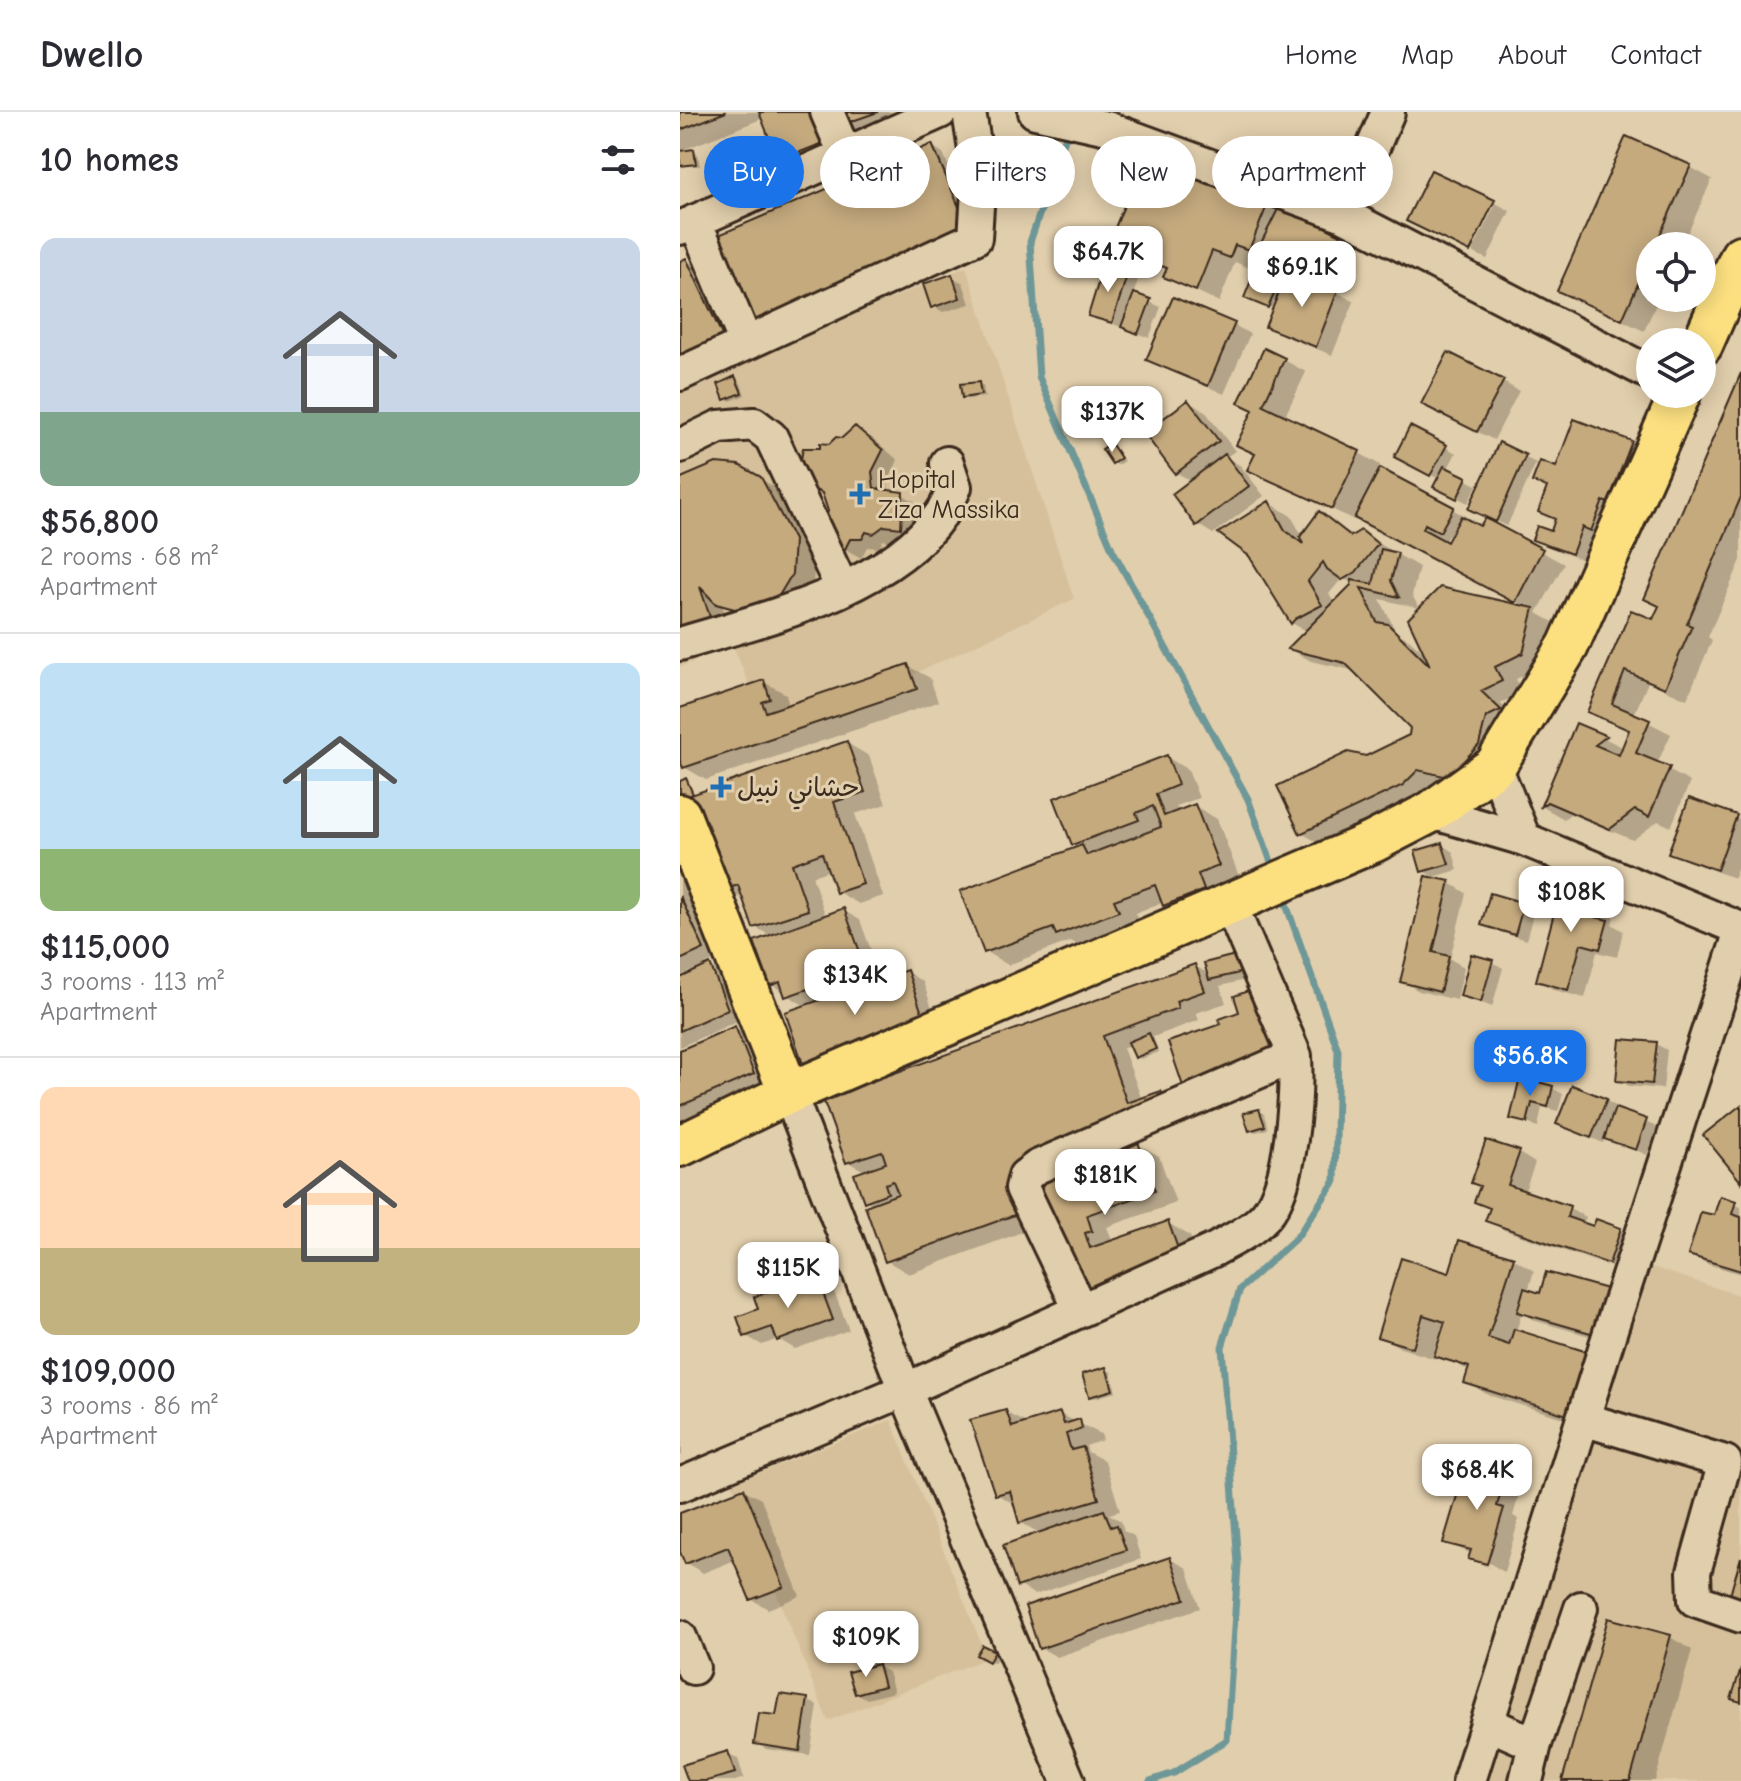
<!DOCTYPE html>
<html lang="en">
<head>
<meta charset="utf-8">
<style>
  body { margin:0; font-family:"Comic Neue","Playpen Sans Arabic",sans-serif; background:#f2f2f3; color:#2b2b33; height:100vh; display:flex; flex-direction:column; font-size:30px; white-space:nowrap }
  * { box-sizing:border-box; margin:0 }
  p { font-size:26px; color:#7c7c81 }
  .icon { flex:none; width:44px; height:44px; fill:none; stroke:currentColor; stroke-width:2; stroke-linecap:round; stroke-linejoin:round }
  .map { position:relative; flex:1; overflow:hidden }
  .side { display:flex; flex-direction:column; background:#fff; width:680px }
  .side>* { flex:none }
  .banner { position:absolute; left:24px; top:24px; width:760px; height:72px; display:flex; gap:16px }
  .buttons { position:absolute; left:956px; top:120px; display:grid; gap:16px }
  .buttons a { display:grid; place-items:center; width:80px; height:80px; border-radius:50%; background:#fff; box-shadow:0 4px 20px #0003; font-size:40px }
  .price { position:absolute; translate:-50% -68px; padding:0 18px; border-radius:16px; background:#fff; color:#222; font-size:26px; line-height:52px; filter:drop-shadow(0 2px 4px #0008) }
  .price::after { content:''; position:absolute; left:50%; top:48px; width:24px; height:18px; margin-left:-12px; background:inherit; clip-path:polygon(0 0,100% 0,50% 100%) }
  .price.active { background:#1a73e8; color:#fff }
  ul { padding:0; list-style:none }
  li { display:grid; align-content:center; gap:16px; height:424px; padding:0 40px }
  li+li { border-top:2px solid #e1e1e2 }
  li span { display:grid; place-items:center; height:248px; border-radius:16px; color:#555 }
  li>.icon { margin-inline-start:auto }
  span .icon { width:144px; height:144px; fill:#fffc; stroke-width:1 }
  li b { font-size:34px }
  h2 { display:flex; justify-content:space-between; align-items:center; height:96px; padding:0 40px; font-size:34px }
  .pill { padding:0 28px; border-radius:36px; background:#fff; box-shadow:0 4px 20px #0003; font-size:28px; line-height:72px }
  .pill.active { background:#1a73e8; color:#fff }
  header { display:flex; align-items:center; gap:48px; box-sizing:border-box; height:112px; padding:0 40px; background:#fff; border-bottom:2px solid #e1e1e2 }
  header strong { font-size:38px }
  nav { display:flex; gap:44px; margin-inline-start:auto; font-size:28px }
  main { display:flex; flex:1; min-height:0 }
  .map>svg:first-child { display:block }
  .built { fill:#d6c09b }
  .shadow { fill:#0003; fill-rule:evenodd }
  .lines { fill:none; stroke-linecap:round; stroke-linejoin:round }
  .stream { stroke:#6e9798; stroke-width:7 }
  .building { fill:#c5aa7e; stroke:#3b2a1e; stroke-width:2 }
  .minor-casing { stroke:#3b2a1e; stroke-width:38 }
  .major-casing { stroke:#3b2a1e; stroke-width:46 }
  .minor { stroke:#e1ceac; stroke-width:32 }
  .major { stroke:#fce080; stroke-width:40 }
  .poi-dot { fill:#1f6fb2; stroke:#e1ceac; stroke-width:3 }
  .labels { text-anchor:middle; stroke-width:6; stroke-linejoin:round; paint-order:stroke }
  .poi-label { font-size:26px; fill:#3b2a1e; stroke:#e1ceac; text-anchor:start }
</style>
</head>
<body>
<header>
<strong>Dwello</strong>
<nav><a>Home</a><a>Map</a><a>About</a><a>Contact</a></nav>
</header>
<main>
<section class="side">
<h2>10 homes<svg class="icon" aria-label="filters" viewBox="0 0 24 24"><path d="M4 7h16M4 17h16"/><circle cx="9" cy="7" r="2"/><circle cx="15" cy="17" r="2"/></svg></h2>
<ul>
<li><span style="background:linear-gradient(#c9d6e8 70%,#7fa58c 0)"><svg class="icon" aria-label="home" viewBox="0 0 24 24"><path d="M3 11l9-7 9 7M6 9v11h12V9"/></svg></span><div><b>$56,800</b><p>2 rooms · 68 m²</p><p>Apartment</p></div></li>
<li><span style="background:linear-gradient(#bfe0f5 75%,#8fb573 0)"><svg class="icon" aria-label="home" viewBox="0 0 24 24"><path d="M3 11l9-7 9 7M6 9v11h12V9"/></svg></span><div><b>$115,000</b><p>3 rooms · 113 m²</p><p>Apartment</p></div></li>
<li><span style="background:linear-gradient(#ffd9b3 65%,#c2b280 0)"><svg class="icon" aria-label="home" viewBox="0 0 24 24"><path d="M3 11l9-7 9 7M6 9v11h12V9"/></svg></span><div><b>$109,000</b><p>3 rooms · 86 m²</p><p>Apartment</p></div></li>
</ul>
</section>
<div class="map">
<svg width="1061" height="1669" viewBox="0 0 1061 1669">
  <rect width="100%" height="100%" fill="#e1ceac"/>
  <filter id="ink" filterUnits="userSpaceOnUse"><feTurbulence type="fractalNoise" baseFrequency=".0125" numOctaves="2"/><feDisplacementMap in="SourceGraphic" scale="16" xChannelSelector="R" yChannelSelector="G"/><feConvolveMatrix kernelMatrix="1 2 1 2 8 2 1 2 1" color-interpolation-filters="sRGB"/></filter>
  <g filter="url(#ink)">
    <!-- built -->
    <path class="built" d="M286 155 394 487 93 628 53 534 0 555V276Z
      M969 1154 1061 1184V1669H807L869 1463Z
      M211 1308 307 1546 148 1609 52 1372Z"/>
    <!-- shadow -->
    <path class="shadow" d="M0 0H149L168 42 122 60 100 47 84 6 0 39Z
      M158 0H234L179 21 162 12Z
      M252 34 263 41 293 111 29 129Z
      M470 34 611 100 676 134 657 171 595 139 591 149 577 144 572 157 555 150 539 190 485 164 488 158 452 144 431 132Z
      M13 39 18 42 20 54H0V41Z
      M1010 55 1032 67 1002 134H970V186H979L964 219 879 178Z
      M816 91 830 99 807 147 792 140Z
      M6 148 17 154 52 231 0 255V151Z
      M609 161 657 180 674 190 652 243 604 224 588 214 598 198 575 189 600 168 605 171Z
      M447 162 458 168 453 183 481 195 469 226 410 203Z
      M272 165 283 171 290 192 263 200 253 194Z
      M554 213 570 222 544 282 469 248Z
      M604 248 626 260 604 306 679 341 700 353 698 357 794 409 792 413 801 417 805 409 884 452 857 501 875 511 865 554 836 567 843 581 820 591 841 611 821 646 643 733 621 721 686 646 731 625 733 615 676 559 631 549 610 537 627 520 612 511 570 443 590 391 611 404 623 425 640 402 674 424 681 421 739 455 732 483 739 496 700 487 716 520 730 528 747 544 844 495 676 405 674 408 570 357 577 343 559 333ZM768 423 772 425 768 433 764 430ZM662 466 674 472 655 492 649 482Z
      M1061 266V448L1028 525 1032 528 1007 587 968 570 954 603 991 622 977 652 1010 670 991 715 978 709 953 728 890 702 884 707 863 695 898 613 944 636 950 620 910 599 975 510Z
      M55 267 60 269 65 283 51 289 46 286Z
      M823 270 839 279 814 328 760 301Z
      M299 272 303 274 305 285 288 287 284 284Z
      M508 290 525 299 555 339 546 345 561 354 584 384 533 422 517 412 512 369 497 361 467 322Z
      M895 310 952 331 968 341 908 450 871 436 855 427 872 422 877 409 860 399 869 377 855 369 877 357Z
      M731 316 776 341 767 358 797 373 788 391 766 380 759 367 716 344Z
      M175 317 192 326 218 348 208 370 209 380 222 382 238 392 237 424 211 430 203 428 199 436 187 435 181 446 165 437 144 418 150 399 145 383 119 369 142 338 162 328Z
      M431 333 444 349 438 353 433 351Z
      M820 333 856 351 827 414 801 402Z
      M59 355 103 380 135 442 133 475 61 503 42 493 52 523 0 533V378Z
      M228 554 250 566 258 590 26 668 4 655 0 642V598L84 570 106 582 109 594Z
      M167 631 189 644 206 692 175 702 203 784 179 792 158 780 150 758 132 764 146 805 164 799 180 808 202 869 227 860 243 870 260 919 141 960 124 950 126 895 91 872V824L75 815 66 789 45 777 14 686 3 688Z
      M487 645 508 658 519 686 496 694 499 700 515 694 537 707 560 767 506 805 483 790 455 801 459 811 399 834 391 829 328 853 306 840 400 736 394 732Z
      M1010 688 1061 708V746L1054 766 1007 749 991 740Z
      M762 733 773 740 778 758 754 765 743 759Z
      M0 760 40 846 26 852 46 864 64 906 0 935V868L12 862 11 859 0 864Z
      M747 766 770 771 786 781 770 847 784 855 777 888 739 879 722 869Z
      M884 773 921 783 937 792 932 812 943 819 937 845 917 840 905 886 874 878 858 868Z
      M812 784 844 792 854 799 846 828 814 818 803 812Z
      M563 844 577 865 540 874 546 891 516 901 519 908 473 925 479 940 461 947 456 944 451 933 443 936 462 988 481 981 503 994 508 1008 388 1052 457 1032 479 1044 496 1091 427 1115 433 1130 488 1111 510 1124 522 1158 399 1180 368 1088 353 1093 361 1113 229 1162 207 1149 194 1093 186 1088V1060L168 1050 515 854 529 862Z
      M812 850 823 856 812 895 782 883Z
      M55 916 71 926 90 971 0 1010V940Z
      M976 932 987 938 983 977 949 974 938 968Z
      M893 975 927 989 937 995 936 998 977 1015 967 1043 925 1025 923 1031 878 1011Z
      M872 976 883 982 878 999 862 995 858 1015 832 1006Z
      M579 999 584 1002 588 1017 576 1020 571 1018Z
      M839 1041 855 1051 844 1081 889 1096 906 1105 903 1113 940 1118 957 1127 946 1160 824 1118 807 1108 811 1098 796 1089Z
      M1041 1087 1061 1095V1162L1027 1152 1010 1142 1035 1106Z
      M833 1146 854 1159 848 1179 938 1232 856 1209 842 1200 836 1220 916 1245 938 1257 919 1317 808 1283 787 1270 790 1259 756 1242 755 1247 721 1236 699 1224 770 1163Z
      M136 1164 152 1174 169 1218 115 1237 98 1227 82 1233 66 1224Z
      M426 1257 431 1260 436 1280 415 1286 410 1284Z
      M326 1300 348 1312 380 1302 421 1322 423 1328 406 1334 408 1340 425 1349 440 1399 429 1402 441 1409 444 1419 454 1424 461 1447 355 1483 339 1473 361 1422 340 1410 336 1393 316 1382Z
      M0 1309 1 1310 2 1343H0Z
      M825 1363 842 1372 833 1404 839 1407 824 1460 806 1449V1454L810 1456 807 1455 791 1446 792 1442 765 1430Z
      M64 1378 81 1387 120 1484 88 1497 71 1487 55 1448 23 1461 6 1451 0 1435V1403Z
      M490 1447 507 1456 520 1496 377 1545 361 1536Z
      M990 1525 1012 1538 975 1669H884Z
      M303 1535 318 1544 314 1551 299 1542Z
      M197 1554 208 1560 214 1580 187 1587 176 1581Z
      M127 1588 138 1594 130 1643 86 1637 76 1631 98 1606Z
      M48 1641 58 1647 64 1666 55 1669H10Z"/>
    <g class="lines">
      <!-- stream -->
      <path class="stream" d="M389 15 350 130 359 265 433 439 568 687 594 758
        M470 1669 494 1661 547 1628 558 1452 542 1235 560 1177 617 1125 655 1069 658 938 602 781"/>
    </g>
    <!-- building -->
    <path class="building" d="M0 0H46L0 18Z
      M79 0H136L148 29 98 49Z
      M155 0H198L161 13Z
      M946 24 1011 53 975 134H970V145L942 208 877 179Z
      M252 32 283 104 280 123 64 215 27 128Z
      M469 32 592 81 569 138 555 133 550 146 532 139 516 179 483 165 487 156 428 133Z
      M14 37 16 52 0 54V39Z
      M751 58 815 88 790 140 726 109Z
      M600 93 661 123 640 163 580 133Z
      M6 146 43 225 0 245V149Z
      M424 152 448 160 432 211 408 204Z
      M576 156 601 166 588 196 564 186Z
      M608 158 658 178 636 235 585 215Z
      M272 162 280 186 251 196 243 172Z
      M454 181 471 187 458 222 441 215Z
      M493 185 555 211 528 274 466 248Z
      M584 236 605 246 583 293 680 339 652 397 567 358 575 342 556 333 573 298 558 291Z
      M768 240 824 268 797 320 741 292Z
      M1061 261V385L1007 512 1012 514 985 576 945 559 932 592 970 608 956 641 990 655 969 705 955 698 930 717 867 690 860 696 896 611 927 624 915 633 939 643 949 618 907 600 951 498 973 507 979 494 964 487Z
      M55 264 62 281 44 288 38 272Z
      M299 270 301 283 282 286 280 272Z
      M508 288 539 329 495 362 464 321Z
      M894 307 952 329 928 391 923 389 911 419 902 415 892 442 852 428 857 414 871 419 875 407 858 400 867 375 852 370 860 349 876 355Z
      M175 314 203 338 192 360 194 376 223 380 221 416 204 414 193 422 186 420 182 427H170L164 439 142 419 148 399 142 381 117 370 123 336H140V331L149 332 156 325 162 326Z
      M730 314 767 333 750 364 714 345Z
      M819 330 846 343 816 410 788 397Z
      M431 331 441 346 432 352 422 337Z
      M545 342 569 374 516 414 492 382Z
      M36 351 59 353 81 365 114 428 112 462 100 482 62 499 36 492 20 475 32 511 0 523V370L1 366Z
      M764 354 787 365 777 387 753 375Z
      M700 356 774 395 760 420 745 412 743 417 767 430 781 404 800 414 805 406 863 437 835 491 674 406Z
      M589 389 605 418 623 432 620 425 639 399 671 424 681 418 698 432 676 460 662 468 647 457 643 450 628 469 642 493 615 507 611 512 569 444 538 421Z
      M701 437 718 441 711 469 719 485 681 476 697 510 708 512 750 554 728 507 760 475 854 496 843 541 815 555 822 569 801 579 821 598 806 605 799 633 768 665 738 658 723 673 620 722 597 674 668 640 686 644 729 623 730 616 665 551 607 537 671 473 672 468 693 472Z
      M228 552 237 577 3 656 0 649V596L84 568 90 587 82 590 86 600Z
      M167 629 185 680 154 690 183 772 156 781 142 741 112 752 128 798 73 816 58 773 44 778 11 683Z
      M487 643 498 673 476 682 484 704 515 692 539 754 518 762 524 778 483 794 475 773 434 788 439 799 376 823 373 816 304 841 280 779 402 733 407 743 481 715 473 694 456 701 459 708 392 733 374 686Z
      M6 666 13 682 0 688V669Z
      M1009 686 1057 703 1037 758 988 741Z
      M762 731 769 752 741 760 735 739Z
      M746 764 770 769 753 840 769 844 760 880 720 870Z
      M882 771 921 781 915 805 928 808 920 837 901 832 888 878 856 869Z
      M810 781 844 791 835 823 801 813Z
      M0 784 24 837 0 848Z
      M164 796 186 857 105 885 100 870 90 874 74 829Z
      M563 841 568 859 529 868 524 851Z
      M791 842 813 848 801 890 780 884Z
      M30 852 48 897 0 919V866Z
      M515 852 525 879 496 889 498 896 423 924 447 991 481 979 488 996 336 1051 345 1076 340 1101 205 1150 185 1094 218 1082 213 1069 205 1072 208 1081 184 1090 174 1062 206 1051 202 1039 166 1051 143 987Z
      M227 858 245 910 123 952 105 900Z
      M576 876 601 948 505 980 488 930 541 912 539 907 559 900 554 884Z
      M55 914 74 962 0 994V938Z
      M469 921 476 937 455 946 448 930Z
      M940 927 977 930 972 972 936 969Z
      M840 965 873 974 868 995 852 991 847 1011 830 1007Z
      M892 973 927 987 911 1026 876 1012Z
      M1061 993V1070L1023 1023Z
      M935 996 967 1007 956 1038 924 1027Z
      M579 997 585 1014 569 1019 563 1001Z
      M806 1028 840 1039 828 1073 890 1094 887 1105 913 1114 916 1107 941 1116 929 1152 805 1109 810 1096 794 1090 800 1074 791 1071Z
      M458 1030 475 1079 407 1103 412 1119 405 1121 410 1136 488 1109 501 1145 397 1181 358 1064Z
      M1040 1084 1056 1089 1052 1102 1061 1105V1159L1008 1143 1021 1100 1034 1103Z
      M779 1128 834 1145 808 1226 829 1233 834 1217 917 1243 897 1306 784 1271 789 1255 754 1244 765 1210 743 1203 733 1236 697 1225 721 1146 769 1161Z
      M866 1160 934 1179 921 1224 837 1200 844 1176 860 1181Z
      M136 1162 153 1208 97 1229 92 1215 64 1225 57 1205 78 1197 74 1185Z
      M426 1255 433 1278 409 1285 402 1262Z
      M326 1298 332 1315 380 1300 384 1312 400 1307 402 1316 386 1322 391 1338 403 1335 419 1387 339 1411 330 1379 315 1383 290 1308Z
      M787 1350 826 1361 817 1394 824 1396 807 1452 788 1447 791 1438 763 1431Z
      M64 1376 104 1475 70 1488 48 1435 5 1452 0 1440V1401Z
      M424 1398 431 1415 437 1413 446 1438 337 1475 323 1433Z
      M490 1445 505 1487 359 1537 345 1494Z
      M1061 1445V1485L1050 1483Z
      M928 1506 991 1523 950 1669H882Z
      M302 1533 315 1539 309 1550 296 1543Z
      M198 1552 204 1574 175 1582 168 1560Z
      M1061 1556V1590L1051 1587Z
      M100 1582 128 1586 120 1639 74 1632 79 1601 96 1603Z
      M48 1639 55 1661 27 1669H8L2 1653Z"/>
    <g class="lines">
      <defs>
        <path id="minor" d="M147 0 165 42
          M355 0 427 16 664 103 970 261
          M664 103 708 0
          M15 109 66 231
          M0 116 260 0
          M0 262 295 126 299 63 289 0
          M0 334 39 315 74 312 91 325 162 476
          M0 532C83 507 209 478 261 402 267 394 271 384 275 375L267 351
          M815 654 844 727
          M751 700 844 727 1061 817
          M109 981 225 1278 388 1669
          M400 1197 342 1076 345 1064 357 1055 615 944 550 792
          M903 1307 1045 1350 1014 1460 1015 1488 1061 1504
          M0 1373 225 1278 534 1138C552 1128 572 1119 586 1103 612 1073 617 983 615 944
          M0 1525 13 1556
          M807 1611 855 1632 846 1669
          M855 1632 901 1496
          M789 1669 932 1214 1061 819"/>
        <path id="major" d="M1022 233 1061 144
          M0 703 109 981
          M0 1034 109 981 693 730 751 700 815 654 888 534 1000 282"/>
      </defs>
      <!-- minor casing -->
      <use href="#minor" class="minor-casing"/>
      <!-- major casing -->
      <use href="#major" class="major-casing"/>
      <!-- minor -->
      <use href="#minor" class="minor"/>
      <!-- major -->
      <use href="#major" class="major"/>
    </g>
  </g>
  <!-- markers -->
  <g class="poi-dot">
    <path d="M176 370h8v8h8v8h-8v8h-8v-8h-8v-8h8z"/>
    <path d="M37 663h8v8h8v8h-8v8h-8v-8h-8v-8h8z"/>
  </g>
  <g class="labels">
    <!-- poi labels -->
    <g class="poi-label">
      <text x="198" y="376">Hopital<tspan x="198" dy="30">Ziza Massika</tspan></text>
      <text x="57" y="684">حشاني نبيل</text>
    </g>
  </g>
</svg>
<div class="buttons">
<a><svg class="icon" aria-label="locate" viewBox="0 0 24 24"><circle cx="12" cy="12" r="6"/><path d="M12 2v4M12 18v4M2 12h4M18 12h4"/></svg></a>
<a><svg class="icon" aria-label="layers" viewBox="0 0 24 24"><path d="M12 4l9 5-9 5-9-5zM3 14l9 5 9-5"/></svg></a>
</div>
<b class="price" style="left:428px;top:182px">$64.7K</b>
<b class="price" style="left:622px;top:197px">$69.1K</b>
<b class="price" style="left:432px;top:342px">$137K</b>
<b class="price" style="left:891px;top:822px">$108K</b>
<b class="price" style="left:175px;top:905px">$134K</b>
<b class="price active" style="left:850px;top:986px">$56.8K</b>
<b class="price" style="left:425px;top:1105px">$181K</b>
<b class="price" style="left:108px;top:1198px">$115K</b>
<b class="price" style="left:797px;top:1400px">$68.4K</b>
<b class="price" style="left:186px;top:1567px">$109K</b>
<div class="banner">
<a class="pill active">Buy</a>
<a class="pill">Rent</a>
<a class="pill">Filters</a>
<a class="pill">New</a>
<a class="pill">Apartment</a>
</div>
</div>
</main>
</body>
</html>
